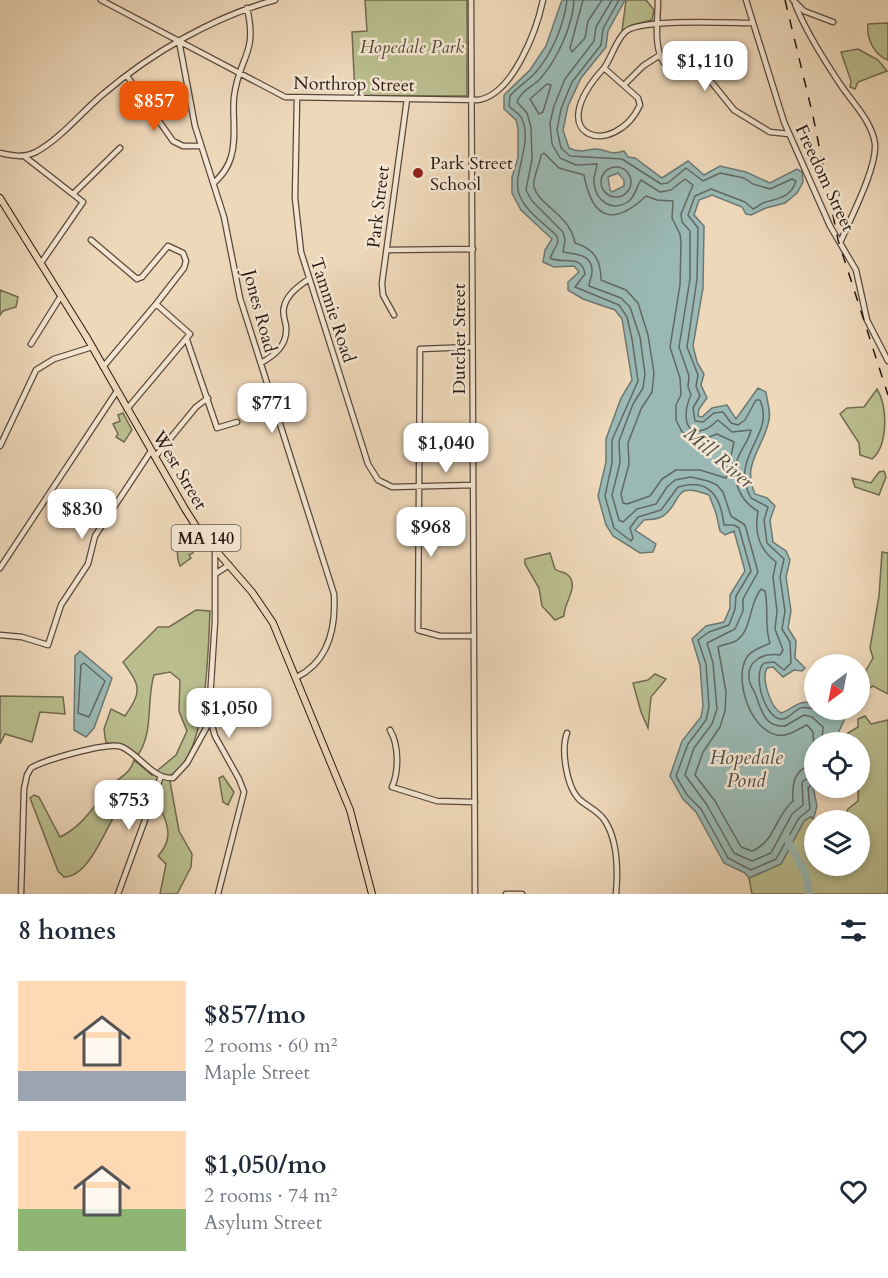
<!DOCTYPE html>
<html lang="en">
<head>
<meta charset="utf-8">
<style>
  body { margin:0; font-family:Cardo,serif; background:#f2f2f3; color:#1f2937; height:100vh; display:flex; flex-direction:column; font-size:22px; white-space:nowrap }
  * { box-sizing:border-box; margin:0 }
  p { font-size:20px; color:#747a83 }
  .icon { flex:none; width:33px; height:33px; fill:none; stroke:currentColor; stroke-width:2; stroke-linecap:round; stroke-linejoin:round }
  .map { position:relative; height:894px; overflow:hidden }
  .details { display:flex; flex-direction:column; background:#fff; flex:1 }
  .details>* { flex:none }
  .needle { width:39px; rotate:212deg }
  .fabs { position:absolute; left:804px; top:654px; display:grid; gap:12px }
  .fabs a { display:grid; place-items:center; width:66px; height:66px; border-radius:50%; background:#fff; box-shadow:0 3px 9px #0003; font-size:30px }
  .price { position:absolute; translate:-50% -51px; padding:0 14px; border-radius:12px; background:#fff; color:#222; font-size:20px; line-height:39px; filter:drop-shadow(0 2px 3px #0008) }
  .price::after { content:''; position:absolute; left:50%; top:36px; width:18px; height:14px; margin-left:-9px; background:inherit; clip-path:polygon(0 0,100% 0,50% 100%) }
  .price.active { background:#ea580c; color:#fff }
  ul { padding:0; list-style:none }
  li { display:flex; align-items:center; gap:18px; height:150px; padding:0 18px }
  li span { display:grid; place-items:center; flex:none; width:168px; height:120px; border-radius:0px; color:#555 }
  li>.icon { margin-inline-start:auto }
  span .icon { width:72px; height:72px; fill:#fffc; stroke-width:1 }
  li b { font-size:26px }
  h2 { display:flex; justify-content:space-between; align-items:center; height:72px; padding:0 18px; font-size:26px }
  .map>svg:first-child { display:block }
  .green { fill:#babe8f; stroke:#716a50; stroke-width:1.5 }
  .water { fill:#9ab9b4; stroke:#6c7873; stroke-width:1.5; fill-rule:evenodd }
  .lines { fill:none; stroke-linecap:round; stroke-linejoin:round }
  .shore { stroke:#616863; stroke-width:1.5 }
  .river { stroke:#9ab9b4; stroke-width:8 }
  .minor-casing { stroke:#5a473c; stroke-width:7 }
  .major-casing { stroke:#281712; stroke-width:8 }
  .minor { stroke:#f4e6d2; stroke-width:4.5 }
  .major { stroke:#eed8ba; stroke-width:6 }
  .rail { stroke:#281712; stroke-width:1.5; stroke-dasharray:10 10; stroke-linecap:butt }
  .poi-dot { fill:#8f2418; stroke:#f4e6d2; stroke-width:2 }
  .labels { text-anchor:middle; stroke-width:5; stroke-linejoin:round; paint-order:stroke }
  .shield { fill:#f4e6d2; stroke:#65554c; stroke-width:1.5 }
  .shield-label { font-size:16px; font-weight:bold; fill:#281712 }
  .park-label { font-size:18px; font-style:italic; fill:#544938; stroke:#f4e6d2 }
  .street-label { font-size:18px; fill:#281712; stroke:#f4e6d2 }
  .poi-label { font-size:18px; fill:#281712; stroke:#f4e6d2; text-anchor:start }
  .water-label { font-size:20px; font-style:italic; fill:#50504b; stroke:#f4e6d2 }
</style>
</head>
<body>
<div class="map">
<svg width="888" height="894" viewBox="0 0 888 894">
  <rect width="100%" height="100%" fill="#eed8ba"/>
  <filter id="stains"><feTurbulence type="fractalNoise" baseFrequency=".00333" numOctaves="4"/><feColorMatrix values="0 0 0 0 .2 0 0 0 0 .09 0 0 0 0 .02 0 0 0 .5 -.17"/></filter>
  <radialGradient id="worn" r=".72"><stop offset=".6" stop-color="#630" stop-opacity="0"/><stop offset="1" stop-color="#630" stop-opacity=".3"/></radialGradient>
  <!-- green -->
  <path class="green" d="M365 0H467V96H355L352 32 367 31Z
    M626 0H646L654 10 652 20 632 25 622 31Z
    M888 23V60C874 55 866 38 868 24Z
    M858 49 878 60 887 71 858 82 855 89 850 87 851 81 841 52Z
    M0 290 18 297 16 307 3 311 0 315Z
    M877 389C888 407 888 446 872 459L860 455 859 443 840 414 847 408 864 407Z
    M123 413 132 430 124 442 116 437 118 434 113 424 120 421 118 415Z
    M884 471 886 477 879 495 855 487 852 478 871 483 879 472Z
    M184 539 193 553 189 555 191 558 180 566C176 557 176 546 184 539Z
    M882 552 888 553V694L873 686 860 693V681L873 658 870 648 879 596Z
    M550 553 555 569C560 573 564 571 568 575 580 586 563 604 564 616L555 620 542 606 539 588 525 564V559Z
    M196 610 210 611C208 648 208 759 169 776L179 831 192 854 191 867 177 894H160L166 864 158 856C171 842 170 829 162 812 148 805 133 796 119 808 106 826 90 877 64 877L58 871 30 798 34 795 39 797 60 837C85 825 95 803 113 784 122 775 130 774 134 760L152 775 176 755 187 731 179 711 180 680 170 672 154 675C146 701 154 732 138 755L121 744 106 743 104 729 111 709 125 716C142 691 141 687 123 662L158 627H169Z
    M655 674 666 679 651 697 648 728 641 712 633 683 648 680Z
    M0 696 63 697 65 714 40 712 32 742 5 734 0 744Z
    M865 716 871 724 888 720V894H752L749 878 781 864 804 821 810 817 816 820 814 866H860V820H844L848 809 858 801 860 742H834L836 740 846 739 848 733 858 727V719Z
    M223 776 234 792 228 805 223 802 219 778Z"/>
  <!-- water -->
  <path class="water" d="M562 0H625L608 31 606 47 581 78 568 106 563 130 569 148C579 153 585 150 595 149 607 149 609 156 624 151L628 157 635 158 662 178 688 161 704 175 720 166 746 172 770 183 797 169 802 172 803 182 797 193 785 203 766 208 751 215 746 214 742 207 712 195 699 200 694 215 704 226 703 288 693 346 697 362 704 374 701 385 707 398 699 409 698 416 702 417 712 408 727 405 736 419 758 388 766 392C767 402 772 414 768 424 761 451 742 465 755 494L767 498 775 506 770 520 773 542 786 551 790 560 786 577 791 611 788 628 796 641 795 658 805 668 802 671 794 670 783 677 773 667 767 668C761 677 770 707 781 713 794 709 799 698 814 704V710L832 713 843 710 846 716 834 742H814L812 782 817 806 814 817H810L804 821 781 864 749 878 745 873 724 863 696 812 683 799 670 776 682 741 701 717 703 706 700 665 692 639 706 626 724 622 730 608V595L745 571 734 531 725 535 720 531 716 513 709 495C671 480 683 503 663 516 657 520 651 519 644 520L635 530 656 544 653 552 640 553 613 536 606 525 598 496 606 462V439L621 398 632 380 622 319 615 310 583 299 568 290V282L579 272 574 266 554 267 543 262 545 250 552 239 521 210 512 193V177L518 158V128L516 120 504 109V95L530 70 546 46ZM618 173 624 180V186L612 192 610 190 608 177Z
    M80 651 112 678 94 728 86 737 74 730 75 656Z"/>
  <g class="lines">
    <!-- shore -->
    <path class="shore" d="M567 0C564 25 552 54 535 73 527 82 517 87 510 96L509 106C513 111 520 113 522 119 533 144 512 174 519 194 525 211 545 224 557 236L558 242 550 258C562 265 582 253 585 274L575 287 619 305 627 317 632 339 638 381 612 440V463L605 496 614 528 631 541 633 538 630 528 638 517 661 510 678 487C710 477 721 498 724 525H734L739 528 751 571 736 596 735 609 729 625 709 632 698 640 706 664 709 707 706 720 688 744 676 776 687 795 701 809 728 858 751 870 776 859 799 818 810 809 808 788 814 782
      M574 0C573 25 557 60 540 79 532 87 521 91 517 102L527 113 531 127 532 159 526 190 532 201 563 232 565 240 563 252C575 254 593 254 592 272 592 277 589 281 589 286L621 298 630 307 640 337 645 374 643 388 633 404 619 441 620 463 612 495 619 520 623 522 637 509 656 504 667 487 675 480 691 477 708 481 717 485 723 492 731 516 745 525 758 572 743 599V611L735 629 707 643 713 663 717 709 712 724 694 748 685 775 707 805 734 853 752 861 771 853 792 814 803 805 802 782 814 774
      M583 0 570 48 572 52 585 38 588 21 602 0
      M612 0 596 27 594 41 565 79 554 106 550 123 552 144 560 158 576 165 597 164C597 170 593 176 594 183 596 201 612 213 629 201 636 195 636 187 641 180L660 192 671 190 685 179 693 185 681 214 682 222 690 231V279L679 347 689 376 688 387 691 395C684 408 681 439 706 429 711 427 714 423 718 420L732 432 751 430C749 441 740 450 737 461 731 481 741 502 758 511 754 533 759 549 776 562L773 577 777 611 775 629 783 650 780 655C763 652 744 662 750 683 751 688 755 691 756 696 762 711 764 727 785 726L804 715 812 717 823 727 822 742
      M619 0 603 29 601 45 572 82 561 109 557 130 561 148 570 156 622 159 661 184 668 183 686 168 703 181 720 173 744 178 753 184 770 189 792 179 796 181C791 197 779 198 766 202 761 203 758 207 753 209L745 202 711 189 695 196 688 215 698 228 697 279 687 347 698 375 696 386 700 396 693 408 695 421 703 422 714 413 723 412 731 423 738 425 745 420 756 400H760C776 436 728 456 751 498L768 507 764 520 767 543 784 559 780 577 785 611 782 629 790 642 791 663 784 670 774 662 764 663C752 674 764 716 780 719 789 720 793 711 800 708 804 707 810 708 814 709
      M547 84 551 85 543 112 539 114 530 99Z
      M544 153 559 168 584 175C592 218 612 228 646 196L657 200 673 201 672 218 680 234 681 243 680 285 670 347 680 378 681 395 676 405V420L682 432 693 438 704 439 717 434 734 442 726 478 700 470H676L662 479 650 496 627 504 623 503 621 494 629 464 628 443 641 409 652 392 654 373 648 335 638 303 626 290 601 280C601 261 595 249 575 243 570 214 539 206 534 187 532 178 540 165 541 155Z
      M601 182a15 15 0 1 1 30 0a15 15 0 1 1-30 0Z
      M84 663 105 681 89 717 78 713 81 665Z
      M814 750 813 732 807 725C797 729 789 737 777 735 750 730 733 678 747 657 753 648 762 648 770 643 764 626 769 609 765 591L761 589C748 605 753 629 736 641 730 644 723 644 718 647L726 692 725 711 720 727 703 752 695 775 715 801 741 847 752 851C775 842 775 816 793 801 792 783 794 768 814 765"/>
    <!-- river -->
    <path class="river" d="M786 837 806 875 809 894"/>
    <defs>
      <path id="minor" d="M101 0 285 97 478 100C513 95 537 29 543 0
        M471 0 475 894
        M658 0C658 19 653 47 664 63L704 73 734 110 770 132 789 134
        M746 0 784 122 830 226 856 270 867 320 888 361
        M793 0 804 11 833 22
        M795 4C806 32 824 60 840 84 852 102 872 121 875 144 877 168 850 219 840 243
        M179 41 195 126 224 217 240 298 334 594C336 627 329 661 297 677
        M604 68C539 139 615 159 640 105L638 98 604 68C612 57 615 42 625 32 638 18 730 23 753 23
        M127 76 173 141 183 146H201
        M624 85 643 66 660 55
        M297 98 295 198 301 252 368 464 378 480 392 487 473 485
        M0 153C13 156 24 158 36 152 60 139 81 113 102 95 151 53 213 17 275 0
        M24 156 83 202 41 263
        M214 183C222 175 228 168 231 157 237 138 232 116 234 97 239 56 258 55 247 8
        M74 193 120 148
        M91 240 137 279 142 277 168 246 183 253 186 261 184 268 156 304
        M387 250 473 249
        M394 315 383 295 382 283 407 99
        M187 340 217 428 237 422
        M31 344 61 296
        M472 347 420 349 418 630 440 636H474
        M261 363C275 355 288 345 286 326 285 320 282 314 284 307 287 294 299 286 309 279
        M103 367 156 304 190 334 127 409
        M0 446 36 370 54 359 92 347
        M155 457 196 407 208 398
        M215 550V621L209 715 215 736 239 779 244 792 218 894
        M0 568 117 391
        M215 574 229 565
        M0 635 22 637 48 645 61 605 88 564 95 536 151 451
        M390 730C399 745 399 771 392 787L437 801 475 802
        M567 733C561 749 566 787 580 800 588 807 599 811 605 821 618 841 618 871 616 894
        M21 894 24 789 27 775 31 768C45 760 109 741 122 747 140 755 152 779 173 778L187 763 210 721
        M118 894 161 776
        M506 894H522"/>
      <path id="major" d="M0 198 86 336 185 509 199 531 252 592 273 623 350 810 372 894"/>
    </defs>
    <!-- minor casing -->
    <use href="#minor" class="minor-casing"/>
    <!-- major casing -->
    <use href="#major" class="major-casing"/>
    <!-- minor -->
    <use href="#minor" class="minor"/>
    <!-- major -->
    <use href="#major" class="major"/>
    <!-- rail -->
    <path class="rail" d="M785 0 813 116 838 240 888 395"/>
  </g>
  <!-- markers -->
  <circle class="poi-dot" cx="418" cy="173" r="6"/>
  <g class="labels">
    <!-- shield labels -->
    <rect class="shield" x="171.5" y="525" width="69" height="26" rx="4.5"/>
    <g class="shield-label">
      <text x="206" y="544">MA 140</text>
    </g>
    <!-- park labels -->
    <g class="park-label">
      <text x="412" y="53">Hopedale Park</text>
    </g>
    <!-- street labels -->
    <g class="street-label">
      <text transform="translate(354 84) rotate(1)" y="6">Northrop Street</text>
      <text transform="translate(825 178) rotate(65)" y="6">Freedom Street</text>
      <text transform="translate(378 207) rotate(-83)" y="6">Park Street</text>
      <text transform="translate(333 310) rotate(72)" y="6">Tammie Road</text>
      <text transform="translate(260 311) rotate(75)" y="6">Jones Road</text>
      <text transform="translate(459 339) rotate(-90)" y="6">Dutcher Street</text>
      <text transform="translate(180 470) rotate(59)" y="6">West Street</text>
    </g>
    <!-- poi labels -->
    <g class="poi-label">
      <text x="430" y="169">Park Street<tspan x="430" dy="21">School</tspan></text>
    </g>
    <!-- water labels -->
    <g class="water-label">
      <text transform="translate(719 457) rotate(40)" y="7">Mill River</text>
      <text x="746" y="764">Hopedale<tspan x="746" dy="23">Pond</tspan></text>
    </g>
  </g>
  <rect width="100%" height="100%" filter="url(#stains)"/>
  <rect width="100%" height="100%" fill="url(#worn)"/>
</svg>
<div class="fabs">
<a><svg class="needle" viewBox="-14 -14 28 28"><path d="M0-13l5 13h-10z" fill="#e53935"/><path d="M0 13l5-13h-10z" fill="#747a83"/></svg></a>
<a><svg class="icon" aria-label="locate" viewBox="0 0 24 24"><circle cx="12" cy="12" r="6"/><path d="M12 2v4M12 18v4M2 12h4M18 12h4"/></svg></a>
<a><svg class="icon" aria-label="layers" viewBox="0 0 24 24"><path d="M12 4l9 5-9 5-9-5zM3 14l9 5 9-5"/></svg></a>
</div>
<b class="price" style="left:705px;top:92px">$1,110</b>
<b class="price active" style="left:154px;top:132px">$857</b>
<b class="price" style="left:272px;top:434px">$771</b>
<b class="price" style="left:446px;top:474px">$1,040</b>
<b class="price" style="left:82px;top:540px">$830</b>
<b class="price" style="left:431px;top:558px">$968</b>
<b class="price" style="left:229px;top:739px">$1,050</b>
<b class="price" style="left:129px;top:831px">$753</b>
</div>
<section class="details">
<h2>8 homes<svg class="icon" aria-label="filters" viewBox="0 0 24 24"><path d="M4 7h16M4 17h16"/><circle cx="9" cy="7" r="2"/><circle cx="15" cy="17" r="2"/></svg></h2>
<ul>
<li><span style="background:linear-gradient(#ffd9b3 75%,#9aa5b1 0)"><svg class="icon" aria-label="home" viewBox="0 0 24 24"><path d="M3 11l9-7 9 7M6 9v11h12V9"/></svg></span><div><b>$857/mo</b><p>2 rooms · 60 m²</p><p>Maple Street</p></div><svg class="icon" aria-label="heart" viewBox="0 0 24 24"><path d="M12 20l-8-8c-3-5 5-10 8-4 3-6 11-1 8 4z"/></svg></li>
<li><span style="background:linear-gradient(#ffd9b3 65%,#8fb573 0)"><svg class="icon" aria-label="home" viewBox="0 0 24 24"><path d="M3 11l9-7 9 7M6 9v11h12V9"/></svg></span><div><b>$1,050/mo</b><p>2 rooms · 74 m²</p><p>Asylum Street</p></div><svg class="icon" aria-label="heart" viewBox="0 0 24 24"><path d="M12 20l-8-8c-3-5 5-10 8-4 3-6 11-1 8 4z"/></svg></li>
</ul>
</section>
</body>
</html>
